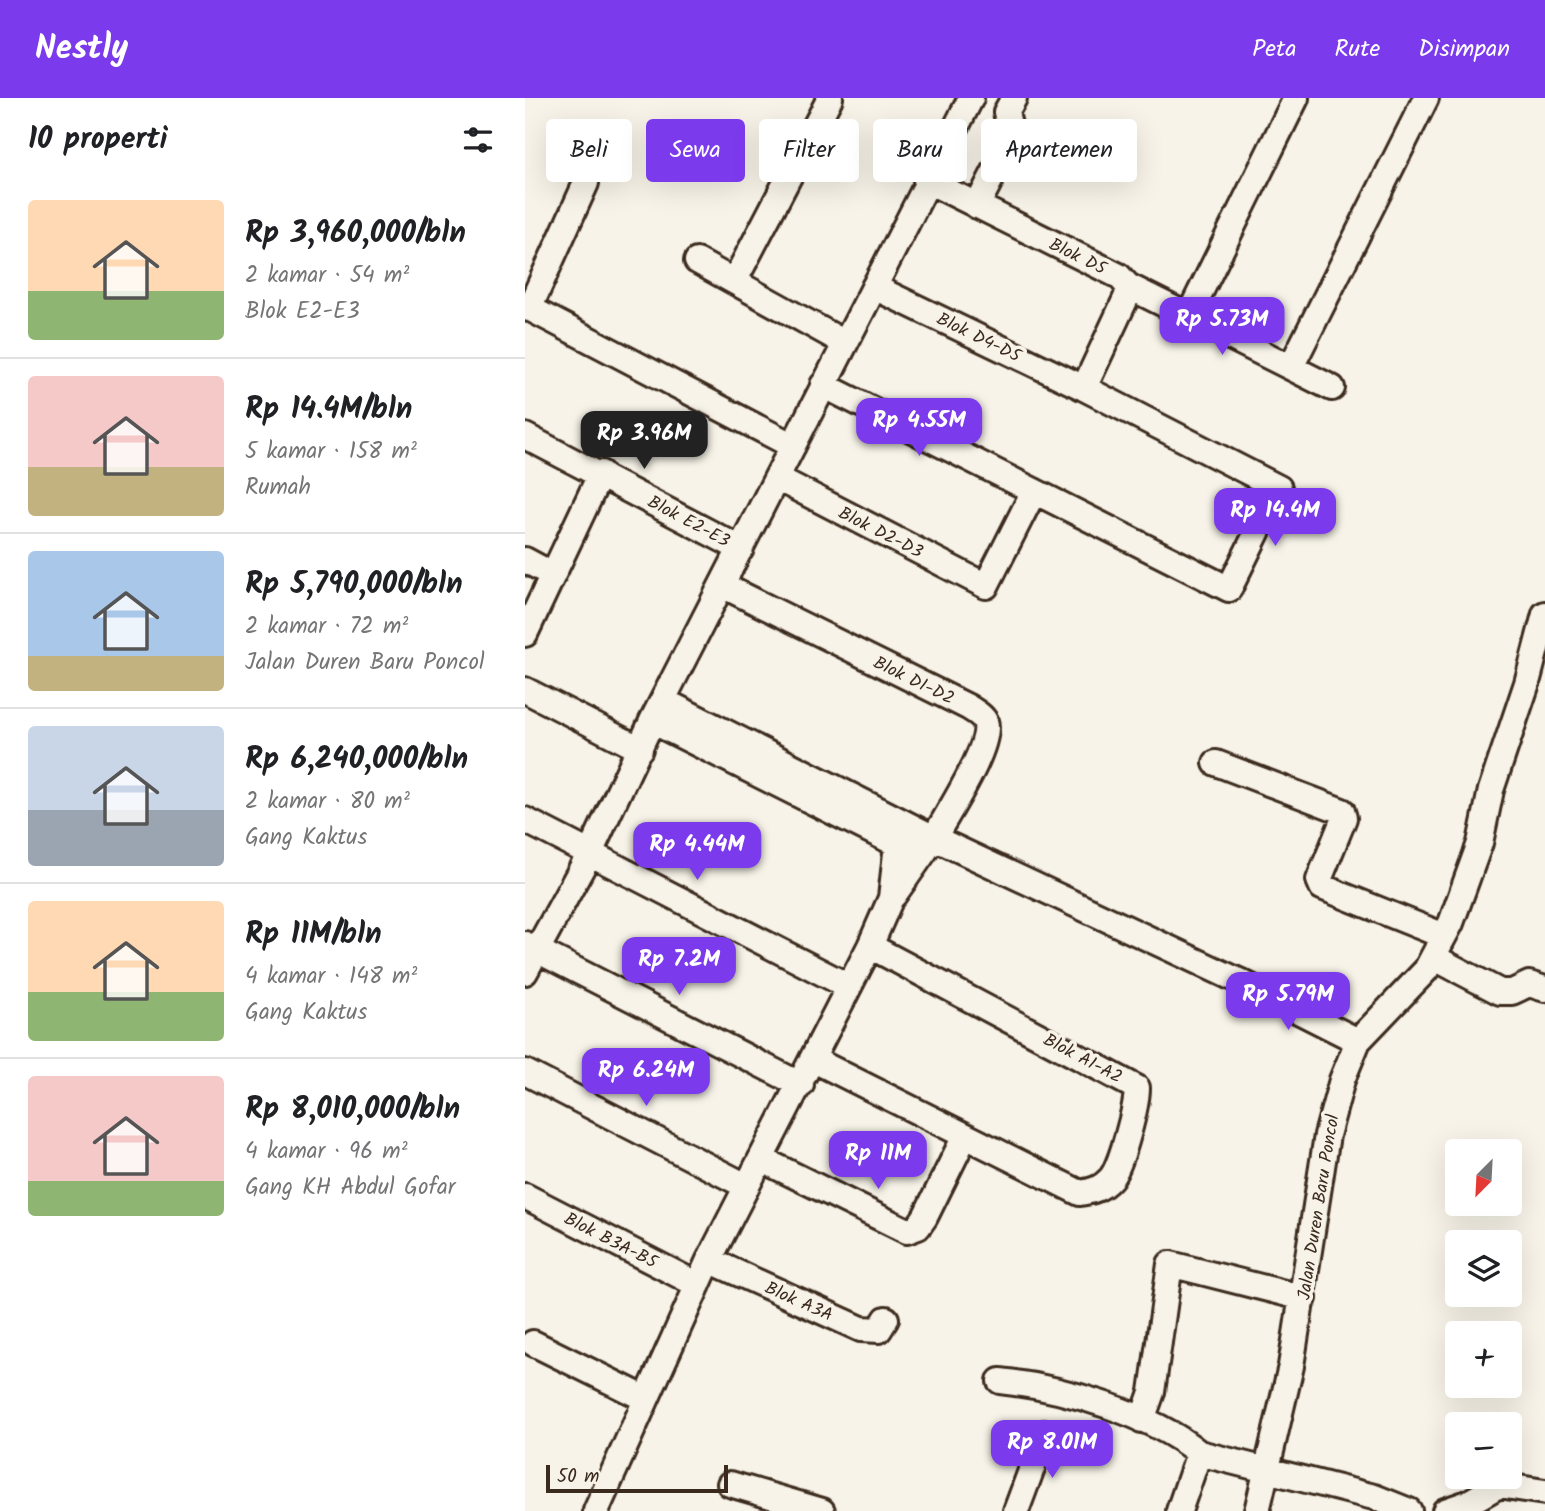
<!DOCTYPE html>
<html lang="id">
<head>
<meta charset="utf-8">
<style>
  body { margin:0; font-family:Kalam,sans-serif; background:#f6f6f6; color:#202124; height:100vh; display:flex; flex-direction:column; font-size:26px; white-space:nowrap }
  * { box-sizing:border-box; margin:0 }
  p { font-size:23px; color:#757577 }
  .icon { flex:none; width:38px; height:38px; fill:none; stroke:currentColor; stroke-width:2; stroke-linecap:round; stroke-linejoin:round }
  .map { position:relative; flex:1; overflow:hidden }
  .side { display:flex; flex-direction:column; background:#fff; width:525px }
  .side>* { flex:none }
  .banner { position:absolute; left:21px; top:21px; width:665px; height:63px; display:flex; gap:14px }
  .needle { width:46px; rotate:204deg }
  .tools { position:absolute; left:920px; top:1041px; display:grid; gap:14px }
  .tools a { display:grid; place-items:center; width:77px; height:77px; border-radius:7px; background:#fff; box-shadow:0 7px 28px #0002; font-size:35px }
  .scale { position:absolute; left:21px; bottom:18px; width:182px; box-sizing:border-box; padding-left:7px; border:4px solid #3b2a1e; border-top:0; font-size:19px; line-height:24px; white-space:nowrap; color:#3b2a1e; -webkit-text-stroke:5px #f7f3e8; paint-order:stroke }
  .price { position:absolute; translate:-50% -60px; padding:0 16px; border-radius:14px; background:#7c3aed; color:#fff; font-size:23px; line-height:46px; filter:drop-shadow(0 2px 4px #0008) }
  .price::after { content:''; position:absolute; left:50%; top:42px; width:21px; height:16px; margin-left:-10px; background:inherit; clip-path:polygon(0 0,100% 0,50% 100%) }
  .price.current { background:#222; color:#fff }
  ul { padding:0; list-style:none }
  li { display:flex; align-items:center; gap:21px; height:175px; padding:0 28px }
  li+li { border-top:2px solid #e0e0e0 }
  li span { display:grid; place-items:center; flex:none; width:196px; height:140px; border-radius:7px; color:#555 }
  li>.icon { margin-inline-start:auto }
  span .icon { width:84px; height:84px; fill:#fffc; stroke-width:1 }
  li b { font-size:30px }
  h2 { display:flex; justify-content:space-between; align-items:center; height:84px; padding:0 28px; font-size:30px }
  .tag { padding:0 24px; border-radius:7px; background:#fff; box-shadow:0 7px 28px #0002; font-size:24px; line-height:63px }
  .tag.current { background:#7c3aed; color:#fff }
  header { display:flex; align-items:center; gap:42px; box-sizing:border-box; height:98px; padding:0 35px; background:#7c3aed; color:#fff }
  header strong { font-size:33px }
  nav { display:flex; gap:38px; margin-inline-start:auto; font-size:24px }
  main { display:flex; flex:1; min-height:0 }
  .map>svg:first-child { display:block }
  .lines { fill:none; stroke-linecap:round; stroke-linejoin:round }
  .minor-casing { stroke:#3b2a1e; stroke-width:30 }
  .minor { stroke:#f7f3e8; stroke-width:24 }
  .labels { text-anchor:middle; stroke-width:7; stroke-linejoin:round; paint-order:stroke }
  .street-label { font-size:18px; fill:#3b2a1e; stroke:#f7f3e8 }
</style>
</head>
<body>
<header>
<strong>Nestly</strong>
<nav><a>Peta</a><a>Rute</a><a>Disimpan</a></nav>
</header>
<main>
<section class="side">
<h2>10 properti<svg class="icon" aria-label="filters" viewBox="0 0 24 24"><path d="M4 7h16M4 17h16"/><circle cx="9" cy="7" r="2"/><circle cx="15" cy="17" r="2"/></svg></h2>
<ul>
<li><span style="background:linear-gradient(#ffd9b3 65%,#8fb573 0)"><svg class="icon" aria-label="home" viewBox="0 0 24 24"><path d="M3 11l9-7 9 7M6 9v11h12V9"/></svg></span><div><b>Rp 3,960,000/bln</b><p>2 kamar · 54 m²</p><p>Blok E2-E3</p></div></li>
<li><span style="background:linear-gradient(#f6c9c9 65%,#c2b280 0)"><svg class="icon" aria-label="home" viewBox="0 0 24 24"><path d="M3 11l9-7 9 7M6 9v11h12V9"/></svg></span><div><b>Rp 14.4M/bln</b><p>5 kamar · 158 m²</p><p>Rumah</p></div></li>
<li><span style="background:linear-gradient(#a9c7e8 75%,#c2b280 0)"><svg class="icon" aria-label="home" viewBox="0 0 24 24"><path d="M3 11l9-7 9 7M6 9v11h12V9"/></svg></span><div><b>Rp 5,790,000/bln</b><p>2 kamar · 72 m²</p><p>Jalan Duren Baru Poncol</p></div></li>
<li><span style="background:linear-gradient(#c9d6e8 60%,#9aa5b1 0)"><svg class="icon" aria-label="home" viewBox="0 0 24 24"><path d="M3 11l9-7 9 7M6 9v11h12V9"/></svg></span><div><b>Rp 6,240,000/bln</b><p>2 kamar · 80 m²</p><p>Gang Kaktus</p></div></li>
<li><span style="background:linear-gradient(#ffd9b3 65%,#8fb573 0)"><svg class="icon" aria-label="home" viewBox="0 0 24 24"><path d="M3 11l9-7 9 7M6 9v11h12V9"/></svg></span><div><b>Rp 11M/bln</b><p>4 kamar · 148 m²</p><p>Gang Kaktus</p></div></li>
<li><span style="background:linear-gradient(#f6c9c9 75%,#8fb573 0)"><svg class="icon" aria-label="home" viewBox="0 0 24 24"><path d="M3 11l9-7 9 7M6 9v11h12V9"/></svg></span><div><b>Rp 8,010,000/bln</b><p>4 kamar · 96 m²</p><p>Gang KH Abdul Gofar</p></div></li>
</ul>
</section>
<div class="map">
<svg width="1020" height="1413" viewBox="0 0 1020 1413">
  <rect width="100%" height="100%" fill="#f7f3e8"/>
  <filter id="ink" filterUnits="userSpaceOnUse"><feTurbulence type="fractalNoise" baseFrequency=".0143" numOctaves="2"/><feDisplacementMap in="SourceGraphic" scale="14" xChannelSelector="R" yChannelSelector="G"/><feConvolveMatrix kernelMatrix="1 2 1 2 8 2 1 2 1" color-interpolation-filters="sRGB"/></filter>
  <g filter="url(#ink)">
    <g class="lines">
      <defs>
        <path id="minor" d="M401 82 594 178 603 188 602 198 559 290
          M452 108 487 40 481 14 489 0
          M172 163 320 245
          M210 182 305 0
          M603 188 807 290
          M0 208 268 348
          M4 211 61 85
          M664 217 771 0
          M766 269 901 0
          M298 287 704 491 754 390 559 290 349 189
          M0 338 216 451
          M252 380 461 488 509 393
          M0 462 28 477
          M197 487 443 609C449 613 457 617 460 623 469 646 421 717 409 740
          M0 536 76 375
          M0 592 115 651
          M139 603 409 740 369 797
          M127 623 372 746 409 740 714 883 833 943
          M691 665 817 713 819 720 794 782 797 789 919 838
          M0 722 323 888
          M0 846 276 987
          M908 859 975 894H987L1004 886 1020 891
          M0 874 65 755 127 623 446 0
          M287 961 555 1095C567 1093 576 1091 585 1081 596 1070 612 1007 612 990L345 848
          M0 974 221 1088
          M236 1061 382 1133 393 1129 400 1119 440 1038
          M0 1098 173 1187
          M184 1162 336 1231 354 1232 361 1221
          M8 1245 121 1301
          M475 1283C537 1290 626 1315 674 1355L849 1399 884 1413
          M617 1322 627 1294 645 1166 779 1200
          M205 1386 297 1413
          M71 1413 184 1162 345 848 366 800 372 746
          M491 1413 520 1335
          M654 1413 674 1355
          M732 1413 766 1268 802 1037 817 982 833 943 901 872 926 825 955 745 966 692 1002 585 1020 516
          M920 1413 943 1405 974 1387 1020 1394"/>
      </defs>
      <!-- minor casing -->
      <use href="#minor" class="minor-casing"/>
      <!-- minor -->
      <use href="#minor" class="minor"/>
    </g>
  </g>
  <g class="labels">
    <!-- street labels -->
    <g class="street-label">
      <text transform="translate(553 158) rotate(26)" y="6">Blok D5</text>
      <text transform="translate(454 239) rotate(26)" y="6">Blok D4-D5</text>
      <text transform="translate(164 423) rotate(28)" y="6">Blok E2-E3</text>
      <text transform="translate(356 434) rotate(27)" y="6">Blok D2-D3</text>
      <text transform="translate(389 582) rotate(26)" y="6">Blok D1-D2</text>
      <text transform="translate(558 960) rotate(28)" y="6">Blok A1-A2</text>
      <text transform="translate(793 1109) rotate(-81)" y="6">Jalan Duren Baru Poncol</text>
      <text transform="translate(86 1142) rotate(27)" y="6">Blok B3A-B5</text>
      <text transform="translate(274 1203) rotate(24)" y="6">Blok A3A</text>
    </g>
  </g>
</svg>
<div class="tools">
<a><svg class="needle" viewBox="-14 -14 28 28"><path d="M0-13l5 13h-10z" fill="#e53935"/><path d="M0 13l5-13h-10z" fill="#757577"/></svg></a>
<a><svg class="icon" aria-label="layers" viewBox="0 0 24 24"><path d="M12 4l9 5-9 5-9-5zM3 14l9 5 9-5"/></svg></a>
<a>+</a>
<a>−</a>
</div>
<div class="scale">50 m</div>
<b class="price" style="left:697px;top:259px">Rp 5.73M</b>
<b class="price" style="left:394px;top:360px">Rp 4.55M</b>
<b class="price current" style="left:119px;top:373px">Rp 3.96M</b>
<b class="price" style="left:750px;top:450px">Rp 14.4M</b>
<b class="price" style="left:172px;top:784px">Rp 4.44M</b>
<b class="price" style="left:154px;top:899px">Rp 7.2M</b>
<b class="price" style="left:763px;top:934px">Rp 5.79M</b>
<b class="price" style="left:121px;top:1010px">Rp 6.24M</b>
<b class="price" style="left:353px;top:1093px">Rp 11M</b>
<b class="price" style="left:527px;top:1382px">Rp 8.01M</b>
<div class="banner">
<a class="tag">Beli</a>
<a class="tag current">Sewa</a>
<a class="tag">Filter</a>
<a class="tag">Baru</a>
<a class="tag">Apartemen</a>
</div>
</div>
</main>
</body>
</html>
